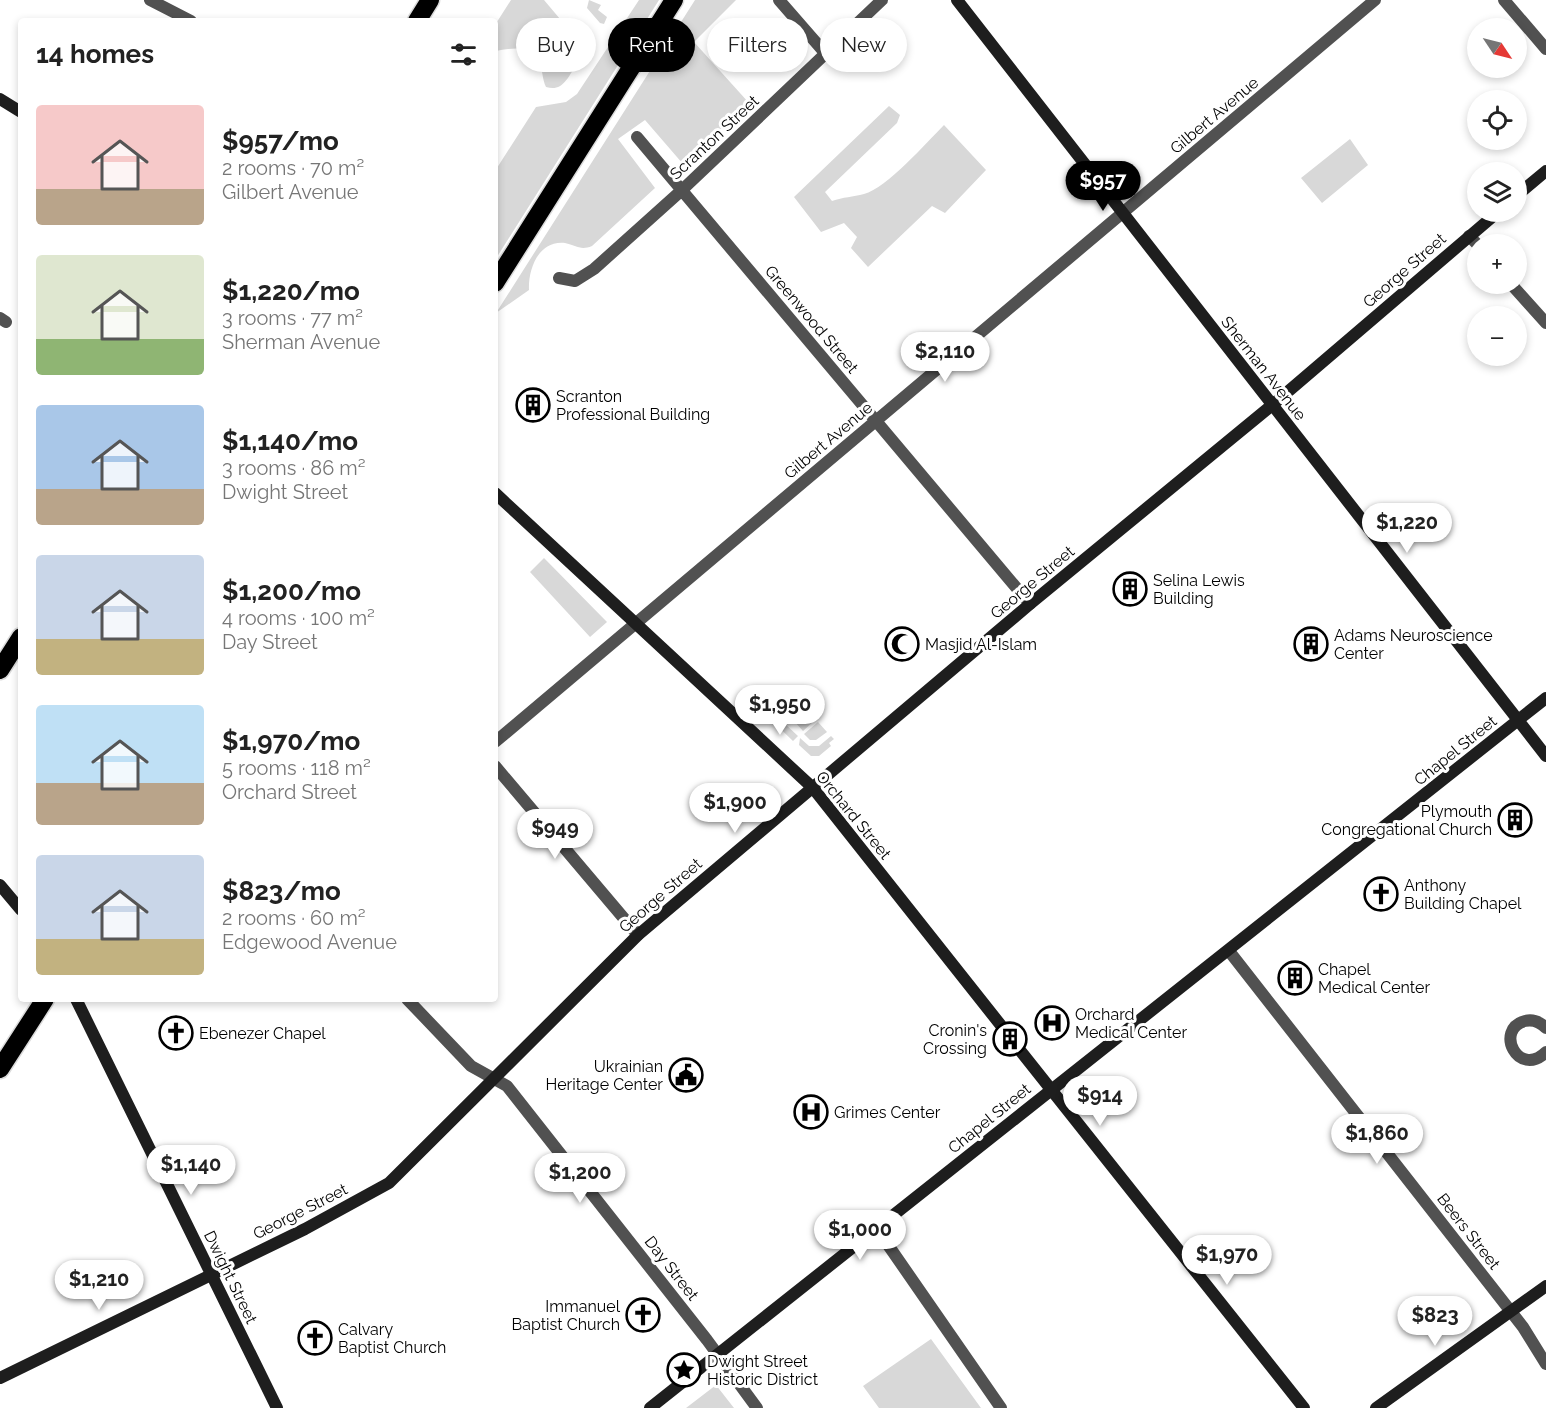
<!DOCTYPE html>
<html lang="en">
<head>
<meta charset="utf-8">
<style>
  body { margin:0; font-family:Raleway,sans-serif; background:#f2f2f2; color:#222; height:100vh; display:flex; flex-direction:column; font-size:22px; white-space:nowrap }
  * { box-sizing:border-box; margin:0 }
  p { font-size:20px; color:#767676 }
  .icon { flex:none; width:33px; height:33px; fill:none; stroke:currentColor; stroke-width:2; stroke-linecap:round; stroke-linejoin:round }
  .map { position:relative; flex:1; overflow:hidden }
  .drawer { position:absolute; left:18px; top:18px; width:480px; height:984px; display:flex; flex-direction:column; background:#fff; border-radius:6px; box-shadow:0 3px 9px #0003 }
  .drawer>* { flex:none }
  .top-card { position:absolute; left:516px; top:18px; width:570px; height:54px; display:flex; gap:12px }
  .needle { width:39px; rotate:125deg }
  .tools { position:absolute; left:1467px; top:18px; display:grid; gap:12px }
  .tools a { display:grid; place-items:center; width:60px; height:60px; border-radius:50%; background:#fff; box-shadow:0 3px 9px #0003; font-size:30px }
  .price { position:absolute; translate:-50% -51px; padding:0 14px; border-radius:21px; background:#fff; color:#222; font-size:20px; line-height:39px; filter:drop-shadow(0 2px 3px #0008) }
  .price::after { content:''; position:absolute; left:50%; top:36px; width:18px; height:14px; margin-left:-9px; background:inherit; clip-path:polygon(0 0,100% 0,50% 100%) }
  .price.selected { background:#000; color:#fff }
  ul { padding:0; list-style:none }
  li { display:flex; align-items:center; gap:18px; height:150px; padding:0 18px }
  li span { display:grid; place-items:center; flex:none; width:168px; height:120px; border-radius:6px; color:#555 }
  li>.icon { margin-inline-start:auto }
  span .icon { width:72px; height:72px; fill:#fffc; stroke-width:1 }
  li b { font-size:26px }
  h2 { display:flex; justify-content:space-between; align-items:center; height:72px; padding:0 18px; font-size:26px }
  .pill { padding:0 21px; border-radius:27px; background:#fff; box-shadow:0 3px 9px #0003; font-size:21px; line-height:54px }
  .pill.selected { background:#000; color:#fff }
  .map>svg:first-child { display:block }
  .green { fill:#d8d8d8 }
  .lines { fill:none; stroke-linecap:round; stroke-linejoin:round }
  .highway-casing { stroke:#dbdbdb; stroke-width:21 }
  .street { stroke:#515151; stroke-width:12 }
  .secondary { stroke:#1e1e1e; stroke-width:12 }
  .highway { stroke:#000; stroke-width:18 }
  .labels { text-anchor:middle; stroke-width:6; stroke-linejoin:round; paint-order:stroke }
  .street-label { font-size:16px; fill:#000; stroke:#fff }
  .poi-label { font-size:16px; fill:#000; stroke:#fff; text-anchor:start }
</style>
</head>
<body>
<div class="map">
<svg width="1546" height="1408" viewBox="0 0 1546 1408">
  <rect width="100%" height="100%" fill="#fff"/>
  <!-- green -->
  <path class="green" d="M511 0H544L571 32 582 28 592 40 591 43 580 37 566 58 575 67C567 79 562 92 546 87 542 79 543 70 539 62 530 43 510 49 495 51V25Z
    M589 0 601 5 598 10 607 17 604 24 600 23 587 8Z
    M639 0H659L495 260V171L536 107 566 102 577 94Z
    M695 0H736L694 42 749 103 683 164 645 120 618 139 655 188 592 246C580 251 576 245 565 243 538 240 528 270 529 290L496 313Z
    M889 106 900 115 897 123 825 192 832 201C843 197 853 197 864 194 887 188 926 143 944 125L986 170 945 213 932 206 868 267 851 248 857 237 844 223 821 232 794 197Z
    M1350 139 1368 165 1322 203 1301 178Z
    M544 558 607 622 590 637 530 572Z
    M787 688 816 719 803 731 775 700Z
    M770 710 798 736 793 741 766 715Z
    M818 722 827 732 816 740H810L804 734Z
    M831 736 834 739 829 743 831 746 819 756H811L799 745 800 738 809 746H819Z
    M931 1339 981 1408H879L863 1386Z
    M716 1385 734 1408H686Z"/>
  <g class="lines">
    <defs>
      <path id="highway" d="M417 21 430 0
        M495 283 674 0
        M0 670 21 637
        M0 1069 45 999"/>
    </defs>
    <!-- highway casing -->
    <use href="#highway" class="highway-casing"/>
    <!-- street -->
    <path class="street" d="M150 0 191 21
      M779 0 826 54
      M1504 0 1546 49
      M637 137 1030 604
      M1469 236 1478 245
      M559 278 575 281 594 269 682 190 882 0
      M1511 284 1546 323
      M0 318 6 322
      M495 742 1375 0
      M495 766 638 935
      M1229 951 1523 1327 1546 1364
      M407 999 471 1066 507 1086 707 1340 757 1408
      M1546 1028C1540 1022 1533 1019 1525 1021 1494 1029 1518 1079 1546 1052
      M877 1229 1001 1408"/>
    <!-- secondary -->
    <path class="secondary" d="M957 0 1546 756
      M0 99 21 112
      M1516 196 1546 171
      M495 493 813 788 1007 1033
      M0 885 21 910
      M76 999 277 1408
      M1015 1044 1304 1408
      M0 1378 305 1229 389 1183 638 935 1030 604 1271 406 1498 212
      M650 1408 1546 698
      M1376 1408 1546 1286"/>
    <!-- highway -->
    <use href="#highway" class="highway"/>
  </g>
  <!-- icons -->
  <defs>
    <symbol id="building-ring" viewBox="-11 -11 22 22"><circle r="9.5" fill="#fff" stroke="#000" stroke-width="1.5"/><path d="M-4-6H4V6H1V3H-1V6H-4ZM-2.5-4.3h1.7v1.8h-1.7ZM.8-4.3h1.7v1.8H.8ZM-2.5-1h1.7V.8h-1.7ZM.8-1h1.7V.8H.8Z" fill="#000"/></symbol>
    <symbol id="mosque-ring" viewBox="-11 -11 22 22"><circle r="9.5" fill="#fff" stroke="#000" stroke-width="1.5"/><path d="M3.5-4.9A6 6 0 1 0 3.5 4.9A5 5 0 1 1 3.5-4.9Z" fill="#000"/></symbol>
    <symbol id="church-ring" viewBox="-11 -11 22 22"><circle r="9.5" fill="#fff" stroke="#000" stroke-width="1.5"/><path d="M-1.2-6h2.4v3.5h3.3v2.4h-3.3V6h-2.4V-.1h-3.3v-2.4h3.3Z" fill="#000"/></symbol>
    <symbol id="hospital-ring" viewBox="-11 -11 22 22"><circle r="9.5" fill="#fff" stroke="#000" stroke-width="1.5"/><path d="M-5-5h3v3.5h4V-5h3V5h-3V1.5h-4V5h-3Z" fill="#000"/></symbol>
    <symbol id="civic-ring" viewBox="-11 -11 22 22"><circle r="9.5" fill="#fff" stroke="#000" stroke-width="1.5"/><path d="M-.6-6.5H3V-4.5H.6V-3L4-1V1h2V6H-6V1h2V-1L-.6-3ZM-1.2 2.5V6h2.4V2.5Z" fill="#000"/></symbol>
    <symbol id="sight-ring" viewBox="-11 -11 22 22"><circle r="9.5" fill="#fff" stroke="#000" stroke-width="1.5"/><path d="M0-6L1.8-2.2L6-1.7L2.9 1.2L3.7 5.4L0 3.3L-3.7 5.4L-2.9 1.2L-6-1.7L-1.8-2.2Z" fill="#000"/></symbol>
  </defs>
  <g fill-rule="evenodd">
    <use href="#building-ring" x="514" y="386" width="38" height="38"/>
    <use href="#building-ring" x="1111" y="570" width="38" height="38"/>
    <use href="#mosque-ring" x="883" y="625" width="38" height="38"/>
    <use href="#building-ring" x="1292" y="625" width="38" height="38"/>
    <use href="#building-ring" x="1496" y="801" width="38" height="38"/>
    <use href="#church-ring" x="1362" y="875" width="38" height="38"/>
    <use href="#building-ring" x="1276" y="959" width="38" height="38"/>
    <use href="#hospital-ring" x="1033" y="1004" width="38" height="38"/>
    <use href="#church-ring" x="157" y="1014" width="38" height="38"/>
    <use href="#building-ring" x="991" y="1020" width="38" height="38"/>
    <use href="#civic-ring" x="667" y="1056" width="38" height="38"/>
    <use href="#hospital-ring" x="792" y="1093" width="38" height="38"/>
    <use href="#church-ring" x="624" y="1296" width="38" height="38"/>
    <use href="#church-ring" x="296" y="1319" width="38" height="38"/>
    <use href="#sight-ring" x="665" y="1351" width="38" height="38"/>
  </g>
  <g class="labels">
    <!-- street labels -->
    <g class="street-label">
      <text transform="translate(1214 115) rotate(-40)" y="6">Gilbert Avenue</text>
      <text transform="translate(714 137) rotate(-43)" y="6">Scranton Street</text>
      <text transform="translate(1404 270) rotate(-41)" y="6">George Street</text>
      <text transform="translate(812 319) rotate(50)" y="6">Greenwood Street</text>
      <text transform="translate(1264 368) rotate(52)" y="6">Sherman Avenue</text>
      <text transform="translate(828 440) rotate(-40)" y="6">Gilbert Avenue</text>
      <text transform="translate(1032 582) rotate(-40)" y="6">George Street</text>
      <text transform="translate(1455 750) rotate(-39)" y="6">Chapel Street</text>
      <text transform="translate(854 815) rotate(51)" y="6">Orchard Street</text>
      <text transform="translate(660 895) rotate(-41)" y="6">George Street</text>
      <text transform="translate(989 1118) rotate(-39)" y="6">Chapel Street</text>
      <text transform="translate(300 1211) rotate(-27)" y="6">George Street</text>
      <text transform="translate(1469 1231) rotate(52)" y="6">Beers Street</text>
      <text transform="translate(672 1268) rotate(52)" y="6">Day Street</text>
      <text transform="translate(231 1277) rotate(64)" y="6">Dwight Street</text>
    </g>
    <!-- poi labels -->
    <g class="poi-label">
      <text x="556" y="402">Scranton<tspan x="556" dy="18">Professional Building</tspan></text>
      <text x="1153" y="586">Selina Lewis<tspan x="1153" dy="18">Building</tspan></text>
      <text x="1334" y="641">Adams Neuroscience<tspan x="1334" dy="18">Center</tspan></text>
      <text x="925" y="650">Masjid Al-Islam</text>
      <text x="1492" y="817" text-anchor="end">Plymouth<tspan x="1492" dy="18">Congregational Church</tspan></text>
      <text x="1404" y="891">Anthony<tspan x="1404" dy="18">Building Chapel</tspan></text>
      <text x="1318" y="975">Chapel<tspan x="1318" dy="18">Medical Center</tspan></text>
      <text x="1075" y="1020">Orchard<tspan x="1075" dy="18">Medical Center</tspan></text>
      <text x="987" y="1036" text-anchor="end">Cronin's<tspan x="987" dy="18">Crossing</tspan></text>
      <text x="199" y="1039">Ebenezer Chapel</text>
      <text x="663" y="1072" text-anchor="end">Ukrainian<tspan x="663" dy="18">Heritage Center</tspan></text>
      <text x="834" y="1118">Grimes Center</text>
      <text x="620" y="1312" text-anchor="end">Immanuel<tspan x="620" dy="18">Baptist Church</tspan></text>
      <text x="338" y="1335">Calvary<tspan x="338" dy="18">Baptist Church</tspan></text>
      <text x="707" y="1367">Dwight Street<tspan x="707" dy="18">Historic District</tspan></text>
    </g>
  </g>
</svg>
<div class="tools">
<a><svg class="needle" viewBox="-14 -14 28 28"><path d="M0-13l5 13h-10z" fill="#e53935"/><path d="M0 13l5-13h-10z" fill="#767676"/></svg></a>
<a><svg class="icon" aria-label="locate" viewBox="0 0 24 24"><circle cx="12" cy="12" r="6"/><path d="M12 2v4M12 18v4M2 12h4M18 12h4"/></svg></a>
<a><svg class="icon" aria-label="layers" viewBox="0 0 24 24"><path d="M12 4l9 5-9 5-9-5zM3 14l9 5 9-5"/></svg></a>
<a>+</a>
<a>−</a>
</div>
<b class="price selected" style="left:1103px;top:212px">$957</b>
<b class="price" style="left:945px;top:383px">$2,110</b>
<b class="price" style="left:1407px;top:554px">$1,220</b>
<b class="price" style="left:780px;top:736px">$1,950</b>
<b class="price" style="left:735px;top:834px">$1,900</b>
<b class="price" style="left:555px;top:860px">$949</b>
<b class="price" style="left:1100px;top:1127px">$914</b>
<b class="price" style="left:1377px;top:1165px">$1,860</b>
<b class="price" style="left:191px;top:1196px">$1,140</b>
<b class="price" style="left:580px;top:1204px">$1,200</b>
<b class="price" style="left:860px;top:1261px">$1,000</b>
<b class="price" style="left:1227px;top:1286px">$1,970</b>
<b class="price" style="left:99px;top:1311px">$1,210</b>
<b class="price" style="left:1435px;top:1347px">$823</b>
<div class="top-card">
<a class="pill">Buy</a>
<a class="pill selected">Rent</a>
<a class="pill">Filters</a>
<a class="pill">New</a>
</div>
<section class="drawer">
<h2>14 homes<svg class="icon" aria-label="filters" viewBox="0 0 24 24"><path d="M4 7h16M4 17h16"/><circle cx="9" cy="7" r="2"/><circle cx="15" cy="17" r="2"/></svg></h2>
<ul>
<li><span style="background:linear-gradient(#f6c9c9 70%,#b9a48a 0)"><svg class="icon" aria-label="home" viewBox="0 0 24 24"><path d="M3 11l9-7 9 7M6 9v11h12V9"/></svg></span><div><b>$957/mo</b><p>2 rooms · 70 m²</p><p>Gilbert Avenue</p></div></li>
<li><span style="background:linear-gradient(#dfe7d0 70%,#8fb573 0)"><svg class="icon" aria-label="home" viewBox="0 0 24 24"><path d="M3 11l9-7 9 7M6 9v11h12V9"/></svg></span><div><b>$1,220/mo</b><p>3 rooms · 77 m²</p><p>Sherman Avenue</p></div></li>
<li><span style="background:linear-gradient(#a9c7e8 70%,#b9a48a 0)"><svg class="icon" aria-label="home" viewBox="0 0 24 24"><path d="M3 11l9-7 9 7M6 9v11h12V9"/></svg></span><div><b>$1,140/mo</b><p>3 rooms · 86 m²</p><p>Dwight Street</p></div></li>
<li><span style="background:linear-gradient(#c9d6e8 70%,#c2b280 0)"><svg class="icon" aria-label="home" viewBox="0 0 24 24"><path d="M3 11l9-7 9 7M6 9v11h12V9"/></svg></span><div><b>$1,200/mo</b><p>4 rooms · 100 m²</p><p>Day Street</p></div></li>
<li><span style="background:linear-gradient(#bfe0f5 65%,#b9a48a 0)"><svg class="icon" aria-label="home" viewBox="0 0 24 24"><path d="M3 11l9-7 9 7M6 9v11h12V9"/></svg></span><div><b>$1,970/mo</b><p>5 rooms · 118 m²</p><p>Orchard Street</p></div></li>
<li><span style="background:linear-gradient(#c9d6e8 70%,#c2b280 0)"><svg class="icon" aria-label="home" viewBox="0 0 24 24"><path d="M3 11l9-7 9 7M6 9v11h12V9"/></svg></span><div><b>$823/mo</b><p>2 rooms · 60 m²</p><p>Edgewood Avenue</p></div></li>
</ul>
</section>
</div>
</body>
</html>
